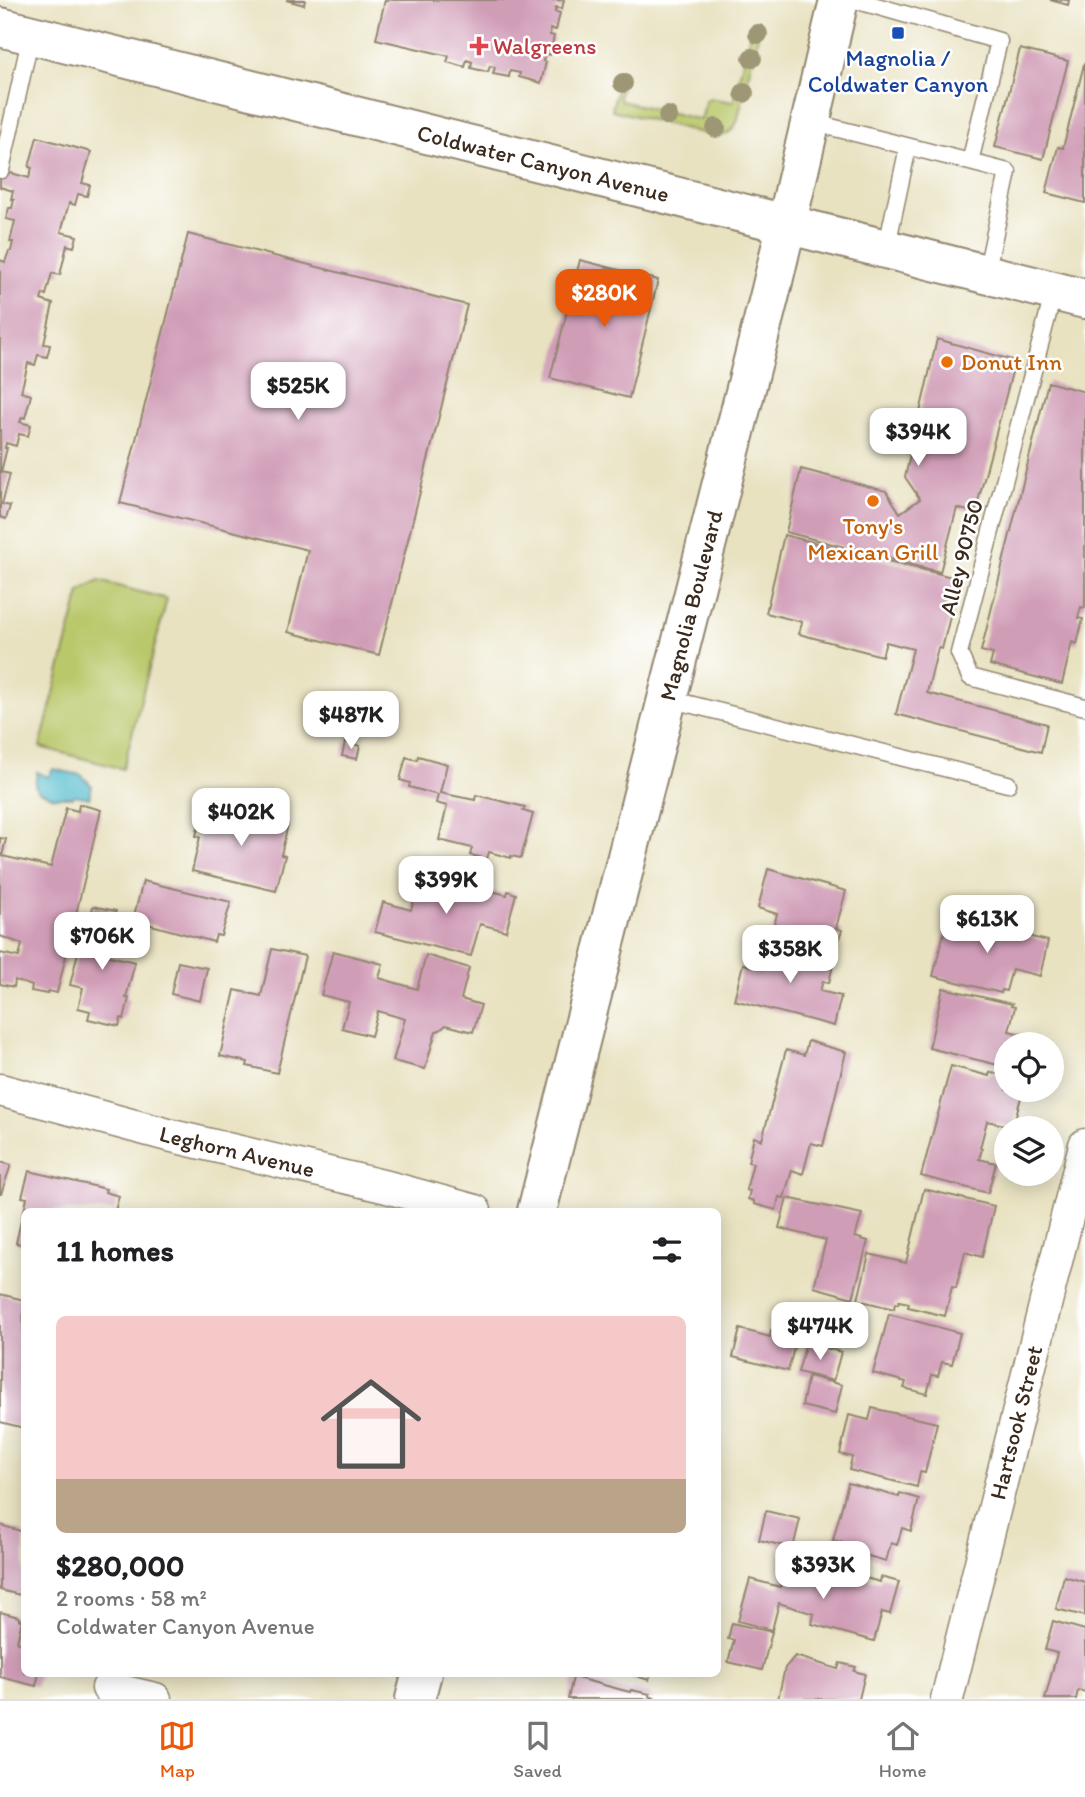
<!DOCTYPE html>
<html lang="en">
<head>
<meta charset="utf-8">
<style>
  body { margin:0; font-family:Itim,sans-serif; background:#f6f6f6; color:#202124; height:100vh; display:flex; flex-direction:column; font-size:26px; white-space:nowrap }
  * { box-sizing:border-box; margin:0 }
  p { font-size:23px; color:#757577 }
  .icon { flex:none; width:38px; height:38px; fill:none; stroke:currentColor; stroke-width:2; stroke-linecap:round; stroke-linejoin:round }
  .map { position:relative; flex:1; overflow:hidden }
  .drawer { position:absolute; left:21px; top:1208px; width:700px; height:469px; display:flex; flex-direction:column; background:#fff; border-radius:10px; box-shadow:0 4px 18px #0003 }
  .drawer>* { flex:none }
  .buttons { position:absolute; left:994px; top:1032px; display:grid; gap:14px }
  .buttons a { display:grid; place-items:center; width:70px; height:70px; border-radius:50%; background:#fff; box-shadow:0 4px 18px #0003; font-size:35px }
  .price { position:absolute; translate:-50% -60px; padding:0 16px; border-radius:14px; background:#fff; color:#222; font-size:23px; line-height:46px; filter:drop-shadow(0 2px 4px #0008) }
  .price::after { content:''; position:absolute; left:50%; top:42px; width:21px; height:16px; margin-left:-10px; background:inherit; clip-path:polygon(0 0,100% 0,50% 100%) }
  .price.current { background:#ea580c; color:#fff }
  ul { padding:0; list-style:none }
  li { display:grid; align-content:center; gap:14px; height:371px; padding:0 35px }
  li+li { border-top:2px solid #e0e0e0 }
  li span { display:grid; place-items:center; height:217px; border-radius:10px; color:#555 }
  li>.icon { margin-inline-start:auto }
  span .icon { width:126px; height:126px; fill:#fffc; stroke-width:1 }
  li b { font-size:30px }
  h2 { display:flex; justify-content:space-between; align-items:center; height:84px; padding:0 35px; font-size:30px }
  .tab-bar { display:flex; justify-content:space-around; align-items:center; height:98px; border-top:2px solid #e0e0e0; background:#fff; font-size:19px; color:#757577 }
  .tab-bar a { display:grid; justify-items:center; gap:4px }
  .tab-bar .current { color:#ea580c }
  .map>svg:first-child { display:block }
  .green { fill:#b9c86a; stroke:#7a7944; stroke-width:2 }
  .water { fill:#50bacc; stroke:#467275; stroke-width:2 }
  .building { fill:#d09db7 }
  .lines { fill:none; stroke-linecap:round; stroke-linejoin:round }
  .lane-casing { stroke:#928670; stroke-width:19 }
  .street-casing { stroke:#928670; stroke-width:35 }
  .secondary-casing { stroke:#928670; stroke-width:42 }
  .lane { stroke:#fff; stroke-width:16 }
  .street { stroke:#fff; stroke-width:32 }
  .secondary { stroke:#fff; stroke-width:38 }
  .tree { fill:#9e9774 }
  .transit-dot { fill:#1a4fb4; stroke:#fff; stroke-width:2.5 }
  .health-dot { fill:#e0444e; stroke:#fff; stroke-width:2.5 }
  .food-dot { fill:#e8710a; stroke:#fff; stroke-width:2.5 }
  .labels { text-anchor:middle; stroke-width:5; stroke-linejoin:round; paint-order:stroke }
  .health-label { font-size:23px; fill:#be3a42; stroke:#fff; text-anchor:start }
  .transit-label { font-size:23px; fill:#164399; stroke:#fff }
  .street-label { font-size:23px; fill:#3b2a1e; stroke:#fff }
  .food-label { font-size:23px; fill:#c56008; stroke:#fff; text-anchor:start }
</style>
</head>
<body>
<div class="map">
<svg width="1085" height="1699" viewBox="0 0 1085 1699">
  <rect width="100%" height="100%" fill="#fff"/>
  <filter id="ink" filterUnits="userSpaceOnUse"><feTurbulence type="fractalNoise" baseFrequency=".0143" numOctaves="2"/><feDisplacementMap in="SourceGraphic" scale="14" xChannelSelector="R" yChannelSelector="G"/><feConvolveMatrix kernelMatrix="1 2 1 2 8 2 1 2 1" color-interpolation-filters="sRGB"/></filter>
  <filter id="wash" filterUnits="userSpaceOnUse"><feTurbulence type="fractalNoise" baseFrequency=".00686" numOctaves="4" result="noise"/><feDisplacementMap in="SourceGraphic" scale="28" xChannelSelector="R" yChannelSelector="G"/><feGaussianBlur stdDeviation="1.57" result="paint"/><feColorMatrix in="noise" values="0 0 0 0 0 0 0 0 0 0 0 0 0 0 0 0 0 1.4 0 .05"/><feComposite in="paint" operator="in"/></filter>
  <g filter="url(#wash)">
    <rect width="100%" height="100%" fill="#e8e2c1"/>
    <!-- green -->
    <path class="green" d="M753 21 761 23 737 122C730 135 724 137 710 135L612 110 620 75 623 77 619 97 621 101 701 120 706 101 709 98 733 102Z
      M99 581 167 599 123 769 40 747 80 592Z"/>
    <!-- water -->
    <path class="water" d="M53 769 81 775 92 786 89 798 75 795 73 797H54L38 791 35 785 37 772 48 777Z"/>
    <g id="blocks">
      <!-- building -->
      <path class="building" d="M286 0H305L304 5Z
        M385 0H564L562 9 556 7 555 12 560 13 556 30 550 29V35L554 36 550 55 545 53 543 61 546 62 541 83 519 77 520 73 510 71 509 77 493 74 495 67 490 66 488 72 471 68 472 62 467 60 465 67 447 62 449 56 376 39Z
        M1050 0H1069L1068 5Z
        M1020 49 1068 61 1043 159 995 147Z
        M1084 64H1085V203L1046 193 1058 147 1063 148Z
        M37 137 91 152 82 183 90 185 87 196 78 194 75 205 69 203 61 232 77 236 74 247 67 245 60 275 52 273 46 295 43 294 41 300 53 304 44 344 50 345 47 357 38 355 35 365 28 363 21 392 31 395 25 418 22 417 20 422 31 425 28 436 19 434 16 446 6 443 5 448H7L1 472 10 474 2 504 10 506 6 519 0 517V260L5 262 9 251H11L13 242H10L15 221 6 219 9 208H12L14 200 11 199 13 191 0 187V170L29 178 32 168 29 167Z
        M188 234 467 305 379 655 288 632 308 550 120 503Z
        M580 260 658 280 629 398 550 378Z
        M937 339 1015 361 975 513 957 508 940 572 786 532 801 469 886 491 900 513 920 499 905 477Z
        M1048 382 1085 392V608L1081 607 1078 618 1083 619 1077 644 1072 642 1062 684 990 665 993 654 981 651Z
        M784 535 956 578 955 584H958L942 649 938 648 927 693 1047 724 1041 752 896 714 913 649 886 642 882 656 799 634 802 622 766 613Z
        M345 742 360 746 357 759 342 756Z
        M418 756 447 764 440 793 475 800 476 795 525 807 523 811 533 814 521 858 511 856V858L489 852 487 859 470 855 472 848 439 840 447 806 436 803 438 795 409 787 410 783 400 780 406 757 417 760Z
        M79 804 101 810 57 993 48 991 47 994 31 991 32 986 15 980 14 987 0 984V953L19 957 22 944 0 936V838L6 839 2 856 51 867 66 808 78 811Z
        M209 805 288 824 281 855 285 856 276 891 192 871 200 837 196 836 200 820 205 822Z
        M768 869 846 891 836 928 842 930 835 954 771 937 777 914 758 908Z
        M421 875 479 891 480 888 507 895 508 891 516 894 506 931 480 924 471 956 375 932 383 902 411 910Z
        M143 881 231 902 221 936 216 935 214 942 133 920Z
        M93 906 116 911 105 955 135 962 126 998H129L124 1019 121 1018 119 1026 88 1019 90 1011 78 1008 83 988 70 985 86 920 90 921Z
        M948 917 1048 941 1040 976 1012 969 1006 991 1002 990 1001 993 933 976Z
        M769 943 834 960 829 983 823 981 820 991 841 996 834 1026 734 1000 743 964 763 969Z
        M272 949 305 956 277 1073 247 1066 248 1062 220 1056 235 990 261 996Z
        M333 951 383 964 379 978 417 989 426 955 469 968 461 999 481 1005 473 1032 446 1025 440 1030 436 1031 425 1069 393 1061 405 1019 378 1011 371 1036 342 1028 349 1002 321 995Z
        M178 962 207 968 200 1001 171 994Z
        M943 988 1012 1004 1011 1006 1015 1007 1009 1031 1036 1038 1035 1045H1006V1067L929 1048Z
        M808 1041 846 1052 823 1146 811 1143 803 1174 792 1170 784 1198 779 1197 776 1210 754 1204V1201L748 1199 750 1191 746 1190 753 1163 748 1162 754 1137 762 1140 786 1050 804 1055Z
        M951 1066 989 1076 990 1072 1006 1077V1090H1023L1013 1127 987 1121 980 1148 982 1149 979 1159 996 1163 988 1193 921 1176Z
        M0 1162 11 1165 1 1194H0Z
        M29 1171 106 1189 105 1192 119 1196 115 1211H24L27 1198 22 1197Z
        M924 1189 994 1206 982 1257 965 1252 956 1288 952 1287 945 1316 908 1307 909 1303 899 1301 898 1304 895 1303 894 1309 858 1300 869 1254 906 1263Z
        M787 1198 862 1214 855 1237 868 1241 853 1298 814 1287 826 1240 779 1228Z
        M23 1212 24 1213V1245L16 1243Z
        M0 1294 24 1300 23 1337H24V1428L0 1422Z
        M889 1314 960 1333 952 1364 942 1362 938 1376 932 1375 927 1394 904 1388 906 1382 873 1373Z
        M740 1329 770 1337 771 1330 797 1336 788 1371 733 1357Z
        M806 1343 841 1352 833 1381 798 1372Z
        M808 1376 842 1385 835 1414 802 1406Z
        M872 1408 937 1423 925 1473 920 1472 917 1487 849 1470 852 1457 840 1454 849 1415 869 1420Z
        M848 1483 899 1497 900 1493 919 1499 911 1531 902 1528 897 1545 891 1543 886 1561 861 1554 863 1549 833 1540Z
        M766 1511 800 1519 793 1548 759 1540Z
        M0 1525 24 1532V1596L0 1590Z
        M811 1563 880 1582 881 1577 899 1582 890 1614 882 1612 874 1641 812 1624 814 1614 779 1603 772 1630 738 1621 750 1579 780 1587 784 1573 806 1579Z
        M1064 1576 1085 1582V1616L1056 1609Z
        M0 1612 19 1617V1620H22L17 1642 24 1644V1673H39L36 1686 0 1677Z
        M1053 1621 1085 1630V1692L1078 1690 1076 1699H1045L1057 1653 1045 1650Z
        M732 1623 772 1632 762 1670 728 1662 734 1640 728 1639Z
        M795 1656 838 1669 840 1663 856 1667 854 1671 865 1674 859 1699H778L785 1668Z
        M626 1673H651L649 1680Z
        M573 1677 630 1692 631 1690 650 1694 649 1696 657 1699H568Z"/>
    </g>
  </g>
  <g filter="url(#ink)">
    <use href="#blocks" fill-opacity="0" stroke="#928670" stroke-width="2"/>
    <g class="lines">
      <defs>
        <path id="lane" d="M855 0 999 41 970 162 1008 172 986 274
          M811 122 970 162
          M1 170 31 35
          M886 250 908 147
          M1054 291 959 653 970 677 1085 707
          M669 699 1008 784"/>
        <g id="street">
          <path id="s1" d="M0 1090 168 1135 387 1187 475 1211"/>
          <path d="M108 1688 155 1699"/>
          <path id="s2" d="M947 1699 1085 1145"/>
        </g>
        <g id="secondary">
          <path id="s3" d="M0 27 1085 299"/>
          <path id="s4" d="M537 1211 771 290 839 0"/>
          <path d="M415 1699 422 1673"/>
        </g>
      </defs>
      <!-- lane casing -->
      <use href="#lane" class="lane-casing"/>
      <!-- street casing -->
      <use href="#street" class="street-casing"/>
      <!-- secondary casing -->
      <use href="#secondary" class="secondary-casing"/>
      <!-- lane -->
      <use href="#lane" class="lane"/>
      <!-- street -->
      <use href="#street" class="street"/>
      <!-- secondary -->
      <use href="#secondary" class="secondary"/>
    </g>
    <!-- trees -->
    <g class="tree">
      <circle cx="758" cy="34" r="10"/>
      <circle cx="752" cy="58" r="10"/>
      <circle cx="623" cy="83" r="10"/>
      <circle cx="744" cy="93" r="10"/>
      <circle cx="668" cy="116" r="10"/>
      <circle cx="716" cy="128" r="10"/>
    </g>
  </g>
  <!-- markers -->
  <rect class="transit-dot" x="891" y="26" width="14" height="14" rx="3.5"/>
  <path class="health-dot" d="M475.5 35.5h7v7h7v7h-7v7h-7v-7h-7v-7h7z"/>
  <g class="food-dot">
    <circle cx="947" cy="362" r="7"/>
    <circle cx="873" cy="501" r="7"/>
  </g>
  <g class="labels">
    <!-- health labels -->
    <g class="health-label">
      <text x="493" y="54">Walgreens</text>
    </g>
    <!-- transit labels -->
    <g class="transit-label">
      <text x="898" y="66">Magnolia /<tspan x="898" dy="26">Coldwater Canyon</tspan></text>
    </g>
    <!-- street labels -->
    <g class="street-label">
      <text dy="8" stroke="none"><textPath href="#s3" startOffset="560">Coldwater Canyon Avenue</textPath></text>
      <text transform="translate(961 557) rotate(-76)" y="8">Alley 90750</text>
      <text dy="8" stroke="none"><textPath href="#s4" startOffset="625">Magnolia Boulevard</textPath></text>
      <text dy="8" stroke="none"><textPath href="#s1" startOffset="245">Leghorn Avenue</textPath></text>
      <text dy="8" stroke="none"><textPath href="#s2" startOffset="285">Hartsook Street</textPath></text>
    </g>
    <!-- food labels -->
    <g class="food-label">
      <text x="961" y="370">Donut Inn</text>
      <text x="873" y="534" text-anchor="middle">Tony's<tspan x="873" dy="26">Mexican Grill</tspan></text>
    </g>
  </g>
</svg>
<div class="buttons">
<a><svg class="icon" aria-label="locate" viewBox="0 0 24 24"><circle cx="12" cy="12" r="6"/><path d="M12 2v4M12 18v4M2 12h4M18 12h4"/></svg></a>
<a><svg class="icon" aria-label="layers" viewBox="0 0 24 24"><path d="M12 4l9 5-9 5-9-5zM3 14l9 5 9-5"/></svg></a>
</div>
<b class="price current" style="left:604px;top:329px">$280K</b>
<b class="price" style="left:298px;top:422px">$525K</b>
<b class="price" style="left:918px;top:468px">$394K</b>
<b class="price" style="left:351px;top:751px">$487K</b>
<b class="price" style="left:241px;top:848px">$402K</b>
<b class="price" style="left:446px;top:916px">$399K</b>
<b class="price" style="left:987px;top:955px">$613K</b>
<b class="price" style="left:102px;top:972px">$706K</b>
<b class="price" style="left:790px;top:985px">$358K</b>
<b class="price" style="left:820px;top:1362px">$474K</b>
<b class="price" style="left:823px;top:1601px">$393K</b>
<section class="drawer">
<h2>11 homes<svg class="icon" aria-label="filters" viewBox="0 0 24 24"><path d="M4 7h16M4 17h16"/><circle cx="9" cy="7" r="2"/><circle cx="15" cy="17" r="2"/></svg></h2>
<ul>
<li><span style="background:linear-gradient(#f6c9c9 75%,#b9a48a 0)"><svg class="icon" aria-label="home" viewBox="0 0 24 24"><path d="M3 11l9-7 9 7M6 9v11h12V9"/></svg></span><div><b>$280,000</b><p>2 rooms · 58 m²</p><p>Coldwater Canyon Avenue</p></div></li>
</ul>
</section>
</div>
<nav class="tab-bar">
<a class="current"><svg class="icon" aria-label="map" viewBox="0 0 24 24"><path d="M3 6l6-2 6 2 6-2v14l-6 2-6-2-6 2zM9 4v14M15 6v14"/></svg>Map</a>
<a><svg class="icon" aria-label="saved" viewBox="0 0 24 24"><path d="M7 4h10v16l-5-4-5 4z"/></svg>Saved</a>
<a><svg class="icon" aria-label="home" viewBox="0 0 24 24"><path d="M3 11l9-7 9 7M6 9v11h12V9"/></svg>Home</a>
</nav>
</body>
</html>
